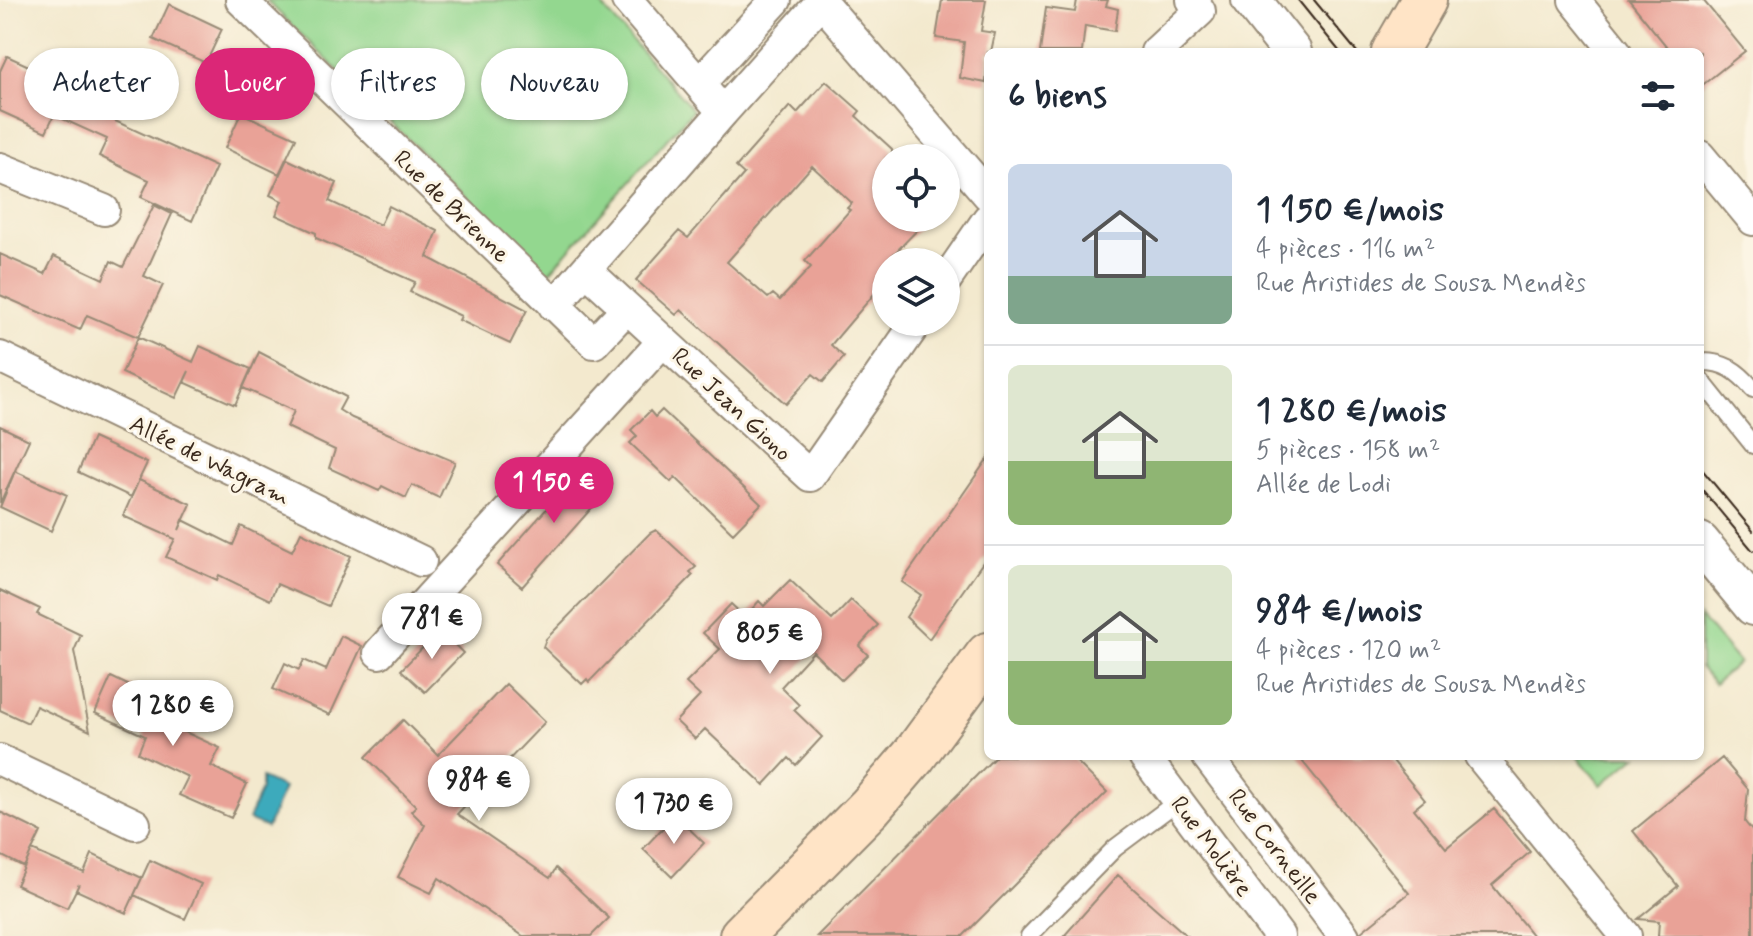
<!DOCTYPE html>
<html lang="fr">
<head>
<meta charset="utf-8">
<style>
  body { margin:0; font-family:Mynerve,sans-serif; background:#f6f6f7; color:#1f2937; height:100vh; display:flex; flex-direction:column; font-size:30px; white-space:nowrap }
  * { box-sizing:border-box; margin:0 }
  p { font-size:26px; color:#747a83 }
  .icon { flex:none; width:44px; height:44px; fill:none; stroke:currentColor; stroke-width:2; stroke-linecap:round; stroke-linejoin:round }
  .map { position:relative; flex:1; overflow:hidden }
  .details { position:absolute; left:984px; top:48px; width:720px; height:712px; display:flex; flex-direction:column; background:#fff; border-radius:12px; box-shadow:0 2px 6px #0004 }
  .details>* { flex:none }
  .banner { position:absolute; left:24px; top:48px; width:760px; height:72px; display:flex; gap:16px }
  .tools { position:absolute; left:872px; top:144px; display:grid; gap:16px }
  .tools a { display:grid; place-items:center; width:88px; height:88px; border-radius:50%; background:#fff; box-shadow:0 2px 6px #0004; font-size:40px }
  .price { position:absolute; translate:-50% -68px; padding:0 18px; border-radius:28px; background:#fff; color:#222; font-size:26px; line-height:52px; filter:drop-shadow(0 2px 4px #0008) }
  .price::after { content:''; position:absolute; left:50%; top:48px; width:24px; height:18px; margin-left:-12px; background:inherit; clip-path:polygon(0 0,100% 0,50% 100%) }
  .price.active { background:#db2777; color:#fff }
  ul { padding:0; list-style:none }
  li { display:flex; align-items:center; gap:24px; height:200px; padding:0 24px }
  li+li { border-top:2px solid #e0e1e3 }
  li span { display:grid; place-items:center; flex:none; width:224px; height:160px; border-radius:12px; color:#555 }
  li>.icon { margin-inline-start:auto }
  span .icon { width:96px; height:96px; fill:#fffc; stroke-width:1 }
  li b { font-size:34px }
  h2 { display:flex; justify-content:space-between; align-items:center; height:96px; padding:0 24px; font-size:34px }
  .pill { padding:0 28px; border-radius:36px; background:#fff; box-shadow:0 2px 6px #0004; font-size:28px; line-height:72px }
  .pill.active { background:#db2777; color:#fff }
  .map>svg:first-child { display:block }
  .green { fill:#93d78f; stroke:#678056; stroke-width:2 }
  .water { fill:#3daabc; stroke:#3c6a6d; stroke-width:2 }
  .building { fill:#e9a297; fill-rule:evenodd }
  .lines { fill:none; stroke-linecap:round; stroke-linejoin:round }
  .service-casing { stroke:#978a76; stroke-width:20 }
  .minor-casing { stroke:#978a76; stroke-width:34 }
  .tertiary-casing { stroke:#978a76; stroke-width:42 }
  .secondary-casing { stroke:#978a76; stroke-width:48 }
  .service { stroke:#fff; stroke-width:16 }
  .minor { stroke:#fff; stroke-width:30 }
  .tertiary { stroke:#fff; stroke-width:38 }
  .secondary { stroke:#ffe4c6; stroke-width:44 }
  .tram { stroke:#3b2a1e; stroke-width:2 }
  .labels { text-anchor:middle; stroke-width:6; stroke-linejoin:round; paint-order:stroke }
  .street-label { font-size:24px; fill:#3b2a1e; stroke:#fcf5e5 }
</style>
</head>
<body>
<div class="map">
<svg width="1753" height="936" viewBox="0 0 1753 936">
  <rect width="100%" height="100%" fill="#fcf5e5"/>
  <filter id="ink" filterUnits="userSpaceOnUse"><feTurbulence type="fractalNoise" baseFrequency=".0125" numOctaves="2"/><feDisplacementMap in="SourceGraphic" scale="16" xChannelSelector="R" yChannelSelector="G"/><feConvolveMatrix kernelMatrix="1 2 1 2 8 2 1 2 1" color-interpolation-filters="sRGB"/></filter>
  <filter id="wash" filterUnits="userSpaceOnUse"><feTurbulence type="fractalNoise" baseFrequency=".006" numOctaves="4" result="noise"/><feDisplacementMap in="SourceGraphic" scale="32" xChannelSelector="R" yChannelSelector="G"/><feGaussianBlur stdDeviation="1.8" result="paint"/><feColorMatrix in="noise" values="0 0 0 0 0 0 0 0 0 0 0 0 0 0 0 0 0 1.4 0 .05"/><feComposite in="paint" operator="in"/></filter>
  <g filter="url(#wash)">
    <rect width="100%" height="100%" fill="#f3e9ce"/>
    <!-- green -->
    <path class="green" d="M266 0H597L693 110 547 275Z
      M1700 617 1739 662 1714 684 1700 667Z
      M1577 756H1637L1601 785Z"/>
    <!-- water -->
    <path class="water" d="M261 778 284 788 267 828 248 820 261 789Z"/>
    <g id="blocks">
      <!-- building -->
      <path class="building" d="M942 0H986L981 31 995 33 991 52H988L986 83 960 78 964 42 936 38Z
        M1077 0H1108L1106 6 1118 9 1115 31 1085 26 1082 52H1040L1046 8 1075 12Z
        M1629 0H1703L1745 51 1700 87V52H1671Z
        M169 4 222 29 206 63 153 39Z
        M7 56 68 84 71 79 124 103 115 121 216 167 192 221 141 197 149 180 99 156 107 139 54 115 46 132 0 111V71Z
        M826 81 860 111 856 116 892 149V158H886V218H929L886 262V280L831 345 844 357 823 382 813 374 786 404 681 310 676 315 636 280 679 231 688 238 744 174 736 167 790 106 797 113ZM812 166 852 203 847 208 850 210 805 261 811 267 780 300 773 294 768 298 727 262Z
        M241 113 296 138 279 174 225 148Z
        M287 159 337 183 329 201 380 225 389 206 438 231 427 257 527 310 510 344 459 320 461 316 410 292 415 282 316 238V233L276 215 282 201 270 195Z
        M154 205 172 214 144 276 163 285 138 337 193 362 200 346 251 369 235 405 184 382 189 371 176 398 122 373 138 337 87 315 80 330 0 295V254L45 274 54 256 103 279 111 261 123 267Z
        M259 352 346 397 339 410 352 418 455 462 439 498 412 485 406 498 382 486 379 491 329 468 335 450 287 427 294 411 243 388Z
        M662 410 761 504 733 533 675 477 671 482 630 443 637 436 631 430 650 411 655 417Z
        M0 426 29 440 0 503Z
        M93 438 147 463 131 497 78 472Z
        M988 458V555L929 639 906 617 921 595 902 582Z
        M587 463 612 485 522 587 497 565Z
        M15 471 67 495 51 531 0 507Z
        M139 480 191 504 179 530 183 520 233 545 241 526 292 551 301 532 351 556 328 606 277 584 270 600 219 575 217 580 166 557 175 539 123 516Z
        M656 530 696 567 690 572 693 575 589 682 587 679 582 684 543 647 546 639 650 533Z
        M790 580 832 620 851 600 878 625 859 646 868 655 842 680 813 652 781 687 799 705 794 710 822 737 796 765 789 758 764 785 705 729 695 739 676 721 700 696 686 683 720 649 703 633 731 604 745 617 759 601 764 606Z
        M0 590 40 609 37 614 81 635 74 651 90 731 36 706 28 723 0 710Z
        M440 630 463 653 425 692 401 670Z
        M341 636 362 646 330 715 273 689 285 663 299 670 304 660 326 670Z
        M111 677 161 701 154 718 220 748 211 766 247 784 231 818 179 795 188 777 138 753 145 736 95 713Z
        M506 684 545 722 457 814 550 878 556 868 609 918 591 936H523L439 878 431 893 398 877 425 825 411 811 416 806 366 757 403 720 438 755Z
        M996 756H1071L1107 792 963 936H817Z
        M1298 756H1389L1425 800 1414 809 1446 848 1494 809 1530 852 1492 885 1533 936H1362L1361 932 1409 893Z
        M1722 758 1748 789 1745 822 1753 832V936H1658L1659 921 1638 919 1678 886 1633 831Z
        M0 812 41 832 24 867 0 855Z
        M675 815 704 843 672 877 643 849Z
        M32 850 84 873 92 854 142 878 126 913 76 890 79 884 67 908 16 885Z
        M150 860 201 884 185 919 134 895Z
        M1118 875 1187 936H1064Z"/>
    </g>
  </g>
  <g filter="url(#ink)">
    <use href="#blocks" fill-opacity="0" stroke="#978a76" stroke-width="2"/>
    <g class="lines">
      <defs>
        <path id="service" d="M1700 362C1724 361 1738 371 1753 389
          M1700 379 1753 445
          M1029 936 1115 848 1178 801"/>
        <path id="minor" d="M241 0 594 343 627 308
          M627 0 723 112 821 2
          M820 0 988 195
          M1574 0 1616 52
          M1156 52 1200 11 1192 0
          M700 83 776 0
          M1700 156 1753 220
          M0 168 104 210
          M586 270 810 476 917 322
          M946 280 988 219
          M554 306 723 112
          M0 357 421 561
          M379 653 663 341
          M1144 756 1279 936
          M1207 756 1344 936
          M1480 756 1626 936
          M0 760 135 824"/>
        <path id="tertiary" d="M1251 0 1292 52
          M1700 542 1753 606"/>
        <path id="secondary" d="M1394 52 1424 0
          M742 936 870 807 913 757 988 655"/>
      </defs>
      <!-- service casing -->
      <use href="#service" class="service-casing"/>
      <!-- minor casing -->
      <use href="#minor" class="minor-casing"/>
      <!-- tertiary casing -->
      <use href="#tertiary" class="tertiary-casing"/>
      <!-- secondary casing -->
      <use href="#secondary" class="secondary-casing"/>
      <!-- service -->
      <use href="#service" class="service"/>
      <!-- minor -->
      <use href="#minor" class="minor"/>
      <!-- tertiary -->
      <use href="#tertiary" class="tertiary"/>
      <!-- secondary -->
      <use href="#secondary" class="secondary"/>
      <!-- tram -->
      <path class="tram" d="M1298 0 1340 52
        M1314 0 1357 52
        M1700 467 1753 531
        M1700 487 1753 551"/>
    </g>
  </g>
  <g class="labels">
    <!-- street labels -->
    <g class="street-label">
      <text transform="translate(452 206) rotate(44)" y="8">Rue de Brienne</text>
      <text transform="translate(732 404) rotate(43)" y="8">Rue Jean Giono</text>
      <text transform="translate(210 460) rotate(26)" y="8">Allée de Wagram</text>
      <text transform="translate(1212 846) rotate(53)" y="8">Rue Molière</text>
      <text transform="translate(1275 846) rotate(53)" y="8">Rue Corneille</text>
    </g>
  </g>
</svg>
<div class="tools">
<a><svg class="icon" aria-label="locate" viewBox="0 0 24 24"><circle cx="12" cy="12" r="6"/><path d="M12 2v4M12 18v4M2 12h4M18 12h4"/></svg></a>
<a><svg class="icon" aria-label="layers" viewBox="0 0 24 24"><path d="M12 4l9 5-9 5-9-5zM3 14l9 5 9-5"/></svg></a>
</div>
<b class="price active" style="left:554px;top:525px">1 150 €</b>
<b class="price" style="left:432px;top:661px">781 €</b>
<b class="price" style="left:770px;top:676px">805 €</b>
<b class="price" style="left:173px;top:748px">1 280 €</b>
<b class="price" style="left:479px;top:823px">984 €</b>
<b class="price" style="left:674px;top:846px">1 730 €</b>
<div class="banner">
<a class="pill">Acheter</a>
<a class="pill active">Louer</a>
<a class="pill">Filtres</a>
<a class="pill">Nouveau</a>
</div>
<section class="details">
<h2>6 biens<svg class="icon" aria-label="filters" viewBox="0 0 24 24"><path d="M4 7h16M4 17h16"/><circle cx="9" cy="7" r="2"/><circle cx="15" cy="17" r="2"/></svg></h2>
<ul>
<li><span style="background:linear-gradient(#c9d6e8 70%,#7fa58c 0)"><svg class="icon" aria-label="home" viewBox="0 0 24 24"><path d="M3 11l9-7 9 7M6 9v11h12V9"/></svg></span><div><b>1 150 €/mois</b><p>4 pièces · 116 m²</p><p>Rue Aristides de Sousa Mendès</p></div></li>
<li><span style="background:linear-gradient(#dfe7d0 60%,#8fb573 0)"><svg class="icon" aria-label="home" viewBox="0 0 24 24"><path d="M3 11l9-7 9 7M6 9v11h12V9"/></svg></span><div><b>1 280 €/mois</b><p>5 pièces · 158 m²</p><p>Allée de Lodi</p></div></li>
<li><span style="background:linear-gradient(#dfe7d0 60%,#8fb573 0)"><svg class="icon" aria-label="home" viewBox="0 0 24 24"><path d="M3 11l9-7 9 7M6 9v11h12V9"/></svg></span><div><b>984 €/mois</b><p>4 pièces · 120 m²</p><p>Rue Aristides de Sousa Mendès</p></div></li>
</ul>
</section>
</div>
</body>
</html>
